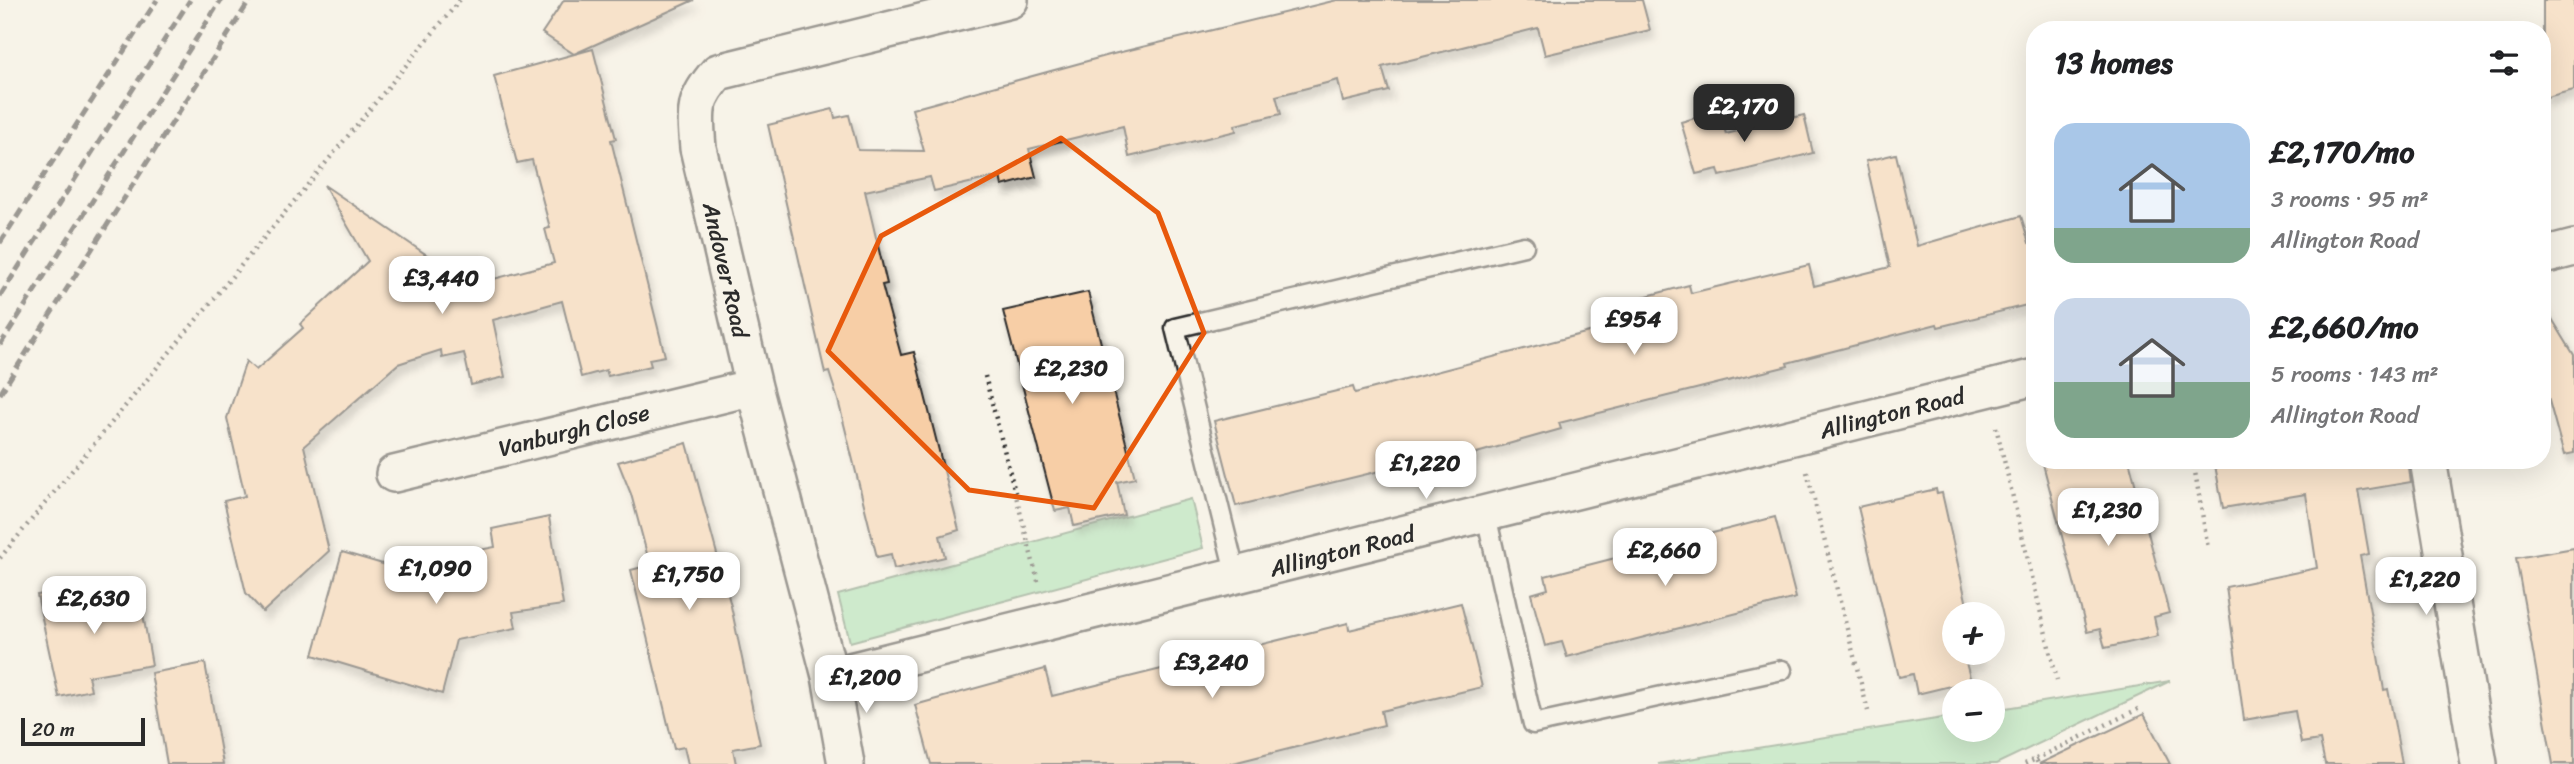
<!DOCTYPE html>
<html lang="en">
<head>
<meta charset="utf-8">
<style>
  body { margin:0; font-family:Sriracha,sans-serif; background:#f2f2f2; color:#202124; height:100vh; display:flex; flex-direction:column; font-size:26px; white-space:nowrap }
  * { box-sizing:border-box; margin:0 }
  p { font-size:23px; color:#757577 }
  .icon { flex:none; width:38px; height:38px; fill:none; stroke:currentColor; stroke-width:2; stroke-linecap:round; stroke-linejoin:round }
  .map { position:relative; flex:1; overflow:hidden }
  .drawer { position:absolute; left:2026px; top:21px; width:525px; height:448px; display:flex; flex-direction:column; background:#fff; border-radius:28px; box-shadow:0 7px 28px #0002 }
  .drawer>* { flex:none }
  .buttons { position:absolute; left:1942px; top:602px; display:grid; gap:14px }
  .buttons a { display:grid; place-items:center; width:63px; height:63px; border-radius:50%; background:#fff; box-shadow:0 7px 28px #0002; font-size:35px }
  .scale { position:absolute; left:21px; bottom:18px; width:124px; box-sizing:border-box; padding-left:7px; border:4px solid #2b2b2b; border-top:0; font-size:19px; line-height:24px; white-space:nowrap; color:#2b2b2b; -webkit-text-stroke:5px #f7f3e8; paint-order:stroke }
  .price { position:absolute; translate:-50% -60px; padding:0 16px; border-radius:14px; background:#fff; color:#222; font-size:23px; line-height:46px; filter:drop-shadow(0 2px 4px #0008) }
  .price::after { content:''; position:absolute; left:50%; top:42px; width:21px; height:16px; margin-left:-10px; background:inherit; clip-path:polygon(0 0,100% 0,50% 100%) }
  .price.on { background:#2b2b2b; color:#fff }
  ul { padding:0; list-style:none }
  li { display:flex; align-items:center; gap:21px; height:175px; padding:0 28px }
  li span { display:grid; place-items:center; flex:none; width:196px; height:140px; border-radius:21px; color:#555 }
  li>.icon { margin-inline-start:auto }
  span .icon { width:84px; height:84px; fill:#fffc; stroke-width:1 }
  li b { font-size:30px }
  h2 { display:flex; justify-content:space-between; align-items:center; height:84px; padding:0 28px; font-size:30px }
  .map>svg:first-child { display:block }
  .green { fill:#9cdfab; stroke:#64856b; stroke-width:2 }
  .building { fill:#f7cea6; stroke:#2b2b2b; stroke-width:2; filter:url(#shadow) }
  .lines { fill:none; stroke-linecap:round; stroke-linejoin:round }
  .service-casing { stroke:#2b2b2b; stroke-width:23 }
  .minor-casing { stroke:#2b2b2b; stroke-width:40 }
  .path { stroke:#2b2b2b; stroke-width:4.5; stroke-dasharray:2 5; stroke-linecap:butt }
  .service { stroke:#f7f3e8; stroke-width:18 }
  .minor { stroke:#f7f3e8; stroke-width:35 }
  .rail { stroke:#2b2b2b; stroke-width:5; stroke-dasharray:10 5; stroke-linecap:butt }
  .marked { fill:none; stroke:#e8590c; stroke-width:5; stroke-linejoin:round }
  .labels { text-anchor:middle; stroke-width:7; stroke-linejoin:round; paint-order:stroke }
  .street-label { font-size:23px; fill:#2b2b2b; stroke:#f7f3e8 }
</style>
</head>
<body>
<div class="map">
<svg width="2574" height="764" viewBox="0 0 2574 764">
  <defs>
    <filter id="shadow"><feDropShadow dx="4.5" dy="8" stdDeviation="3.5" flood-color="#0004"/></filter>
  </defs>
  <rect width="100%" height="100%" fill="#f7f3e8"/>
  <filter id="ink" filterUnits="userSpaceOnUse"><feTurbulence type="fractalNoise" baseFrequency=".0143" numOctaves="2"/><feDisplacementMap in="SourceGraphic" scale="14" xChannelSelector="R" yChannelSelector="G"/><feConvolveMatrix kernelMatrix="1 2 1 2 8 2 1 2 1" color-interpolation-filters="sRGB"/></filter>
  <g filter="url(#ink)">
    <!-- green -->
    <path class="green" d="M1191 499 1203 548 850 642 838 595Z
      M2170 681 1996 764H1658L1955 716V730H1993V710Z"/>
    <!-- building -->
    <path class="building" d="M564 0H694L574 54 542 33Z
      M1337 0H1642L1650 30 1545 55 1538 28 1382 67 1389 91 1343 102 1338 80 1276 96 1281 114 1235 125 1236 131 1129 157 1123 126 1029 149 1036 177 1002 186 1000 176 934 191 930 177 865 191 887 284 882 285 901 355 914 352 959 530 940 536 945 557 894 569 891 554 877 557 838 400 829 372 825 373 768 125 833 109 835 118 849 115 858 150 924 151 912 109 1113 54Z
      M2543 0H2574V90L2543 98Z
      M593 49 616 139 611 140 665 356 649 359 651 366 608 376 606 370 581 377 562 301 493 320 505 377 471 385 464 353 442 358 441 350 398 364 304 446 329 551 263 612 246 593 224 501 245 496 227 418 246 361 256 370 303 328 300 324 368 261 324 185 471 285 554 263 545 229 550 228 532 160 517 163 494 76Z
      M1719 111 1726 134 1804 115 1813 153 1720 176 1718 169 1696 174 1681 122Z
      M1896 154 1917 246 2021 216 2029 243 2035 241V303L1938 327 1937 324 1787 363 1788 366 1559 423 1561 429 1431 466 1394 474 1392 468 1236 506 1214 421 1353 387 1355 393 1612 326 1609 312 1640 304 1639 298 1689 285 1691 293 1809 265 1814 286 1890 267 1866 161Z
      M1088 292 1135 478 1117 482 1124 515 1074 526 1070 508 1055 511 1003 311Z
      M2543 304 2574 355V453L2564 455 2543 379Z
      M687 443 731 606 760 744 733 749 736 764H688L684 747 674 749 631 570 650 565 631 494 618 462Z
      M2042 460H2129L2169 613 2154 617 2158 636 2105 648 2100 629 2087 632Z
      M2214 460H2408L2411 482 2358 491 2369 554 2360 556 2384 690 2388 689 2402 764H2325L2320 740 2301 743 2295 711 2244 720 2226 587 2317 568 2306 494 2223 508Z
      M1936 489 1937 494 1942 493 1969 614H1955V653H1979L1980 660 1966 663 1971 681 1917 694 1913 674 1899 677 1858 507Z
      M549 517 563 605 513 612 516 628 456 640 442 694 313 655 342 552 454 585 448 556 495 547 492 529Z
      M1775 517 1796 598 1567 657 1562 642 1545 646 1531 594 1548 589 1545 576Z
      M2574 548V764H2553L2516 558Z
      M138 586 152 665 88 676 91 690 59 697 37 595 61 591 69 598Z
      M1461 603 1482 687 1381 711 1384 725 1229 764H931L915 705 1045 669 1052 696 1348 623 1349 630Z
      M205 663 223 764H167L151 673Z
      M2144 714 2170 764H2039Z"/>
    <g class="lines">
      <defs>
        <path id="service" d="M1486 515 1533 724 1782 670
          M1236 576 1175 328 1524 246"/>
        <path id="minor" d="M2543 256 2574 248
          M2428 460 2479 764
          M394 474 754 387
          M830 676 2035 377
          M846 764 830 676 754 387 698 148C695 111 693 100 718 72L1010 0"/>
      </defs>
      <!-- service casing -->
      <use href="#service" class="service-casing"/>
      <!-- minor casing -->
      <use href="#minor" class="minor-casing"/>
      <!-- path -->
      <path class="path" d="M985 376 1039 585
        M1996 427 2057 680
        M2193 460 2208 548
        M1807 472 1868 711
        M0 558 460 0
        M2036 759 2142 707
        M2025 764 2036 759 2038 764"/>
      <!-- service -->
      <use href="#service" class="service"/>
      <!-- minor -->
      <use href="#minor" class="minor"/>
      <!-- rail -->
      <path class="rail" d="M0 243 157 0
        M0 296 190 0
        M0 345 221 0
        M0 394 250 0"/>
    </g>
  </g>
  <!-- marked area -->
  <path d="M0 0H2574V764H0ZM1061 138 1158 213 1204 333 1094 508 969 490 828 351 881 236Z" fill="#f7f3e8" fill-opacity=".55" fill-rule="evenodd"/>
  <path class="marked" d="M1061 138 1158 213 1204 333 1094 508 969 490 828 351 881 236Z"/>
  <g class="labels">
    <!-- street labels -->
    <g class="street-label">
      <text transform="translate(726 270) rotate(77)" y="8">Andover Road</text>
      <text transform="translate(1892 413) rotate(-14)" y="8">Allington Road</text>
      <text transform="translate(574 430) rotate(-14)" y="8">Vanburgh Close</text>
      <text transform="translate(1342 551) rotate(-14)" y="8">Allington Road</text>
    </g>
  </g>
</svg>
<div class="buttons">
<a>+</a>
<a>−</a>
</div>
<div class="scale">20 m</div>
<b class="price on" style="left:1744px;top:144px">£2,170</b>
<b class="price" style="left:442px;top:316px">£3,440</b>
<b class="price" style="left:1634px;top:357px">£954</b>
<b class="price" style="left:1072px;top:406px">£2,230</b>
<b class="price" style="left:1426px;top:501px">£1,220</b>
<b class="price" style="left:2108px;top:548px">£1,230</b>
<b class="price" style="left:1665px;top:588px">£2,660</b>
<b class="price" style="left:436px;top:606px">£1,090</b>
<b class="price" style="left:689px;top:612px">£1,750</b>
<b class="price" style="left:2426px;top:617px">£1,220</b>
<b class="price" style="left:94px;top:636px">£2,630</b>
<b class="price" style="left:1212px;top:700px">£3,240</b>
<b class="price" style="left:866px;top:715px">£1,200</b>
<section class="drawer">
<h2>13 homes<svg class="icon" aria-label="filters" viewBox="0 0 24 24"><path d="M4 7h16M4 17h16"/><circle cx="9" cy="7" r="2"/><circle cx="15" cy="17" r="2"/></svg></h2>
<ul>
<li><span style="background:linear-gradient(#a9c7e8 75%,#7fa58c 0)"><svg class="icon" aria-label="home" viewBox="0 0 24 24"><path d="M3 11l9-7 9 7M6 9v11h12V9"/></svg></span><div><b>£2,170/mo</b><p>3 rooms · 95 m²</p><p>Allington Road</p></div></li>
<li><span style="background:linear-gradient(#c9d6e8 60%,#7fa58c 0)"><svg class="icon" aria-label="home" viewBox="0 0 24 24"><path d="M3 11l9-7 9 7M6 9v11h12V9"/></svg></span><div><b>£2,660/mo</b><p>5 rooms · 143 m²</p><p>Allington Road</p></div></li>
</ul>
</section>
</div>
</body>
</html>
